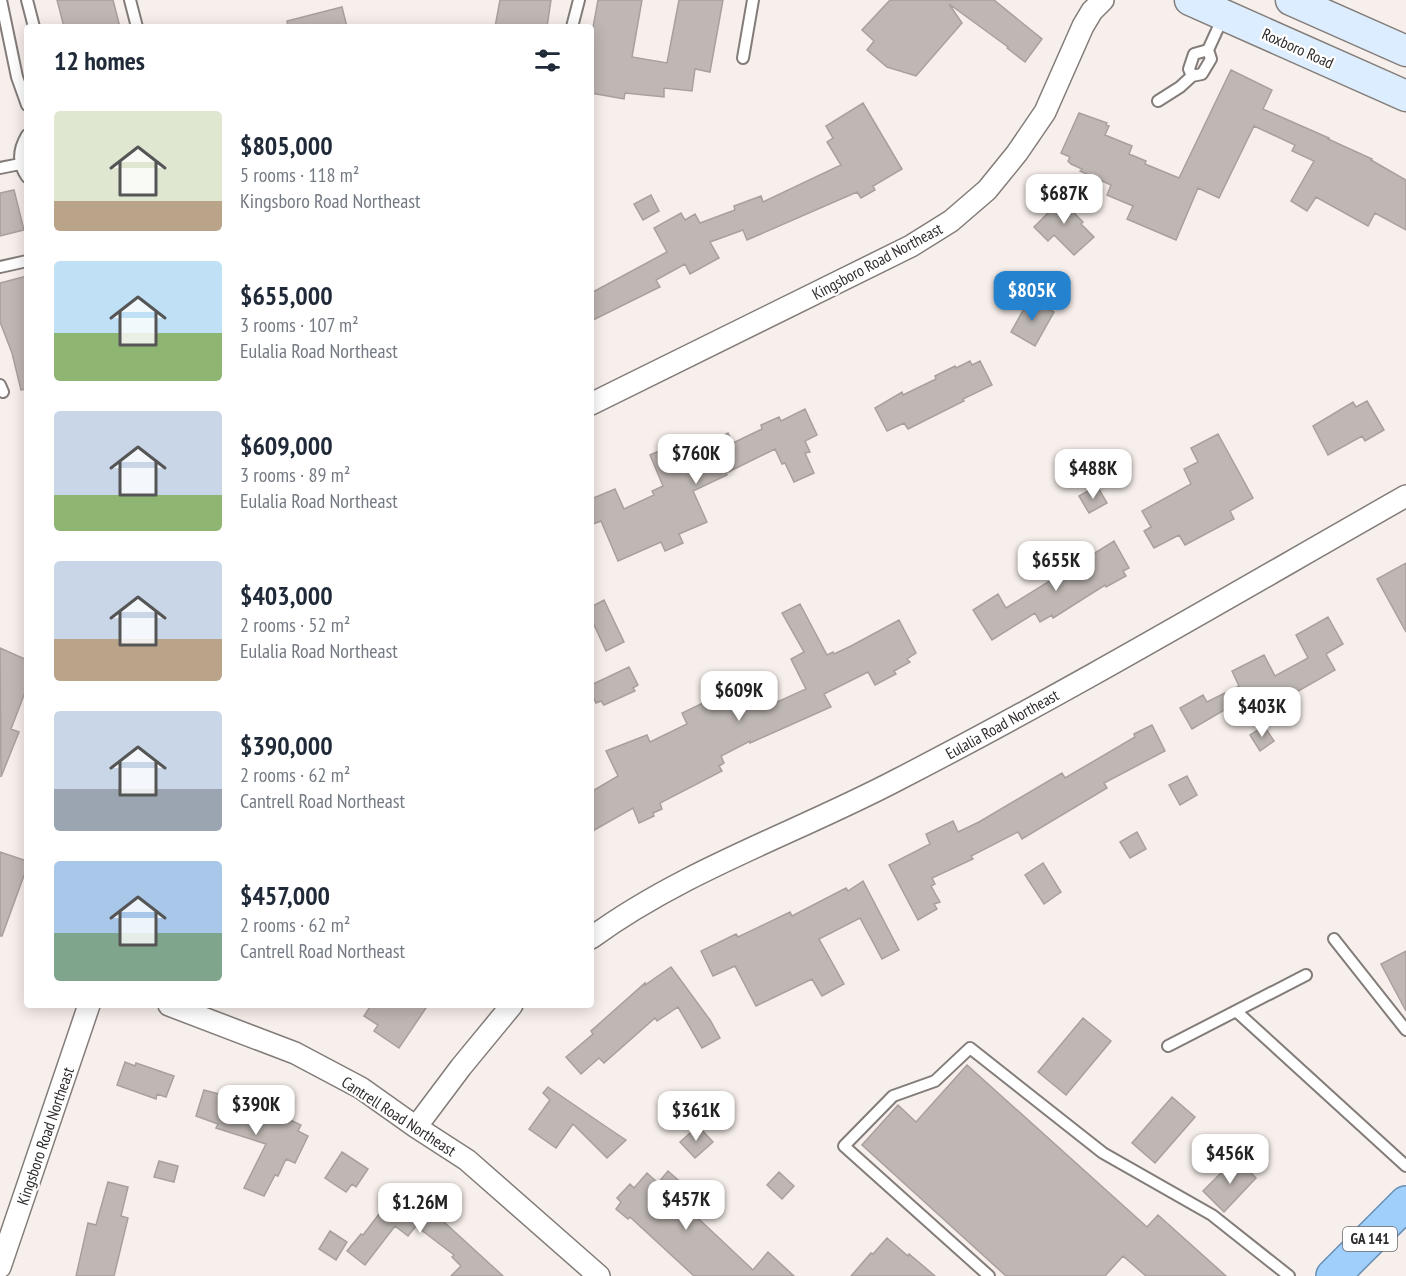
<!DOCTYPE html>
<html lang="en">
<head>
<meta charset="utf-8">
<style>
  body { margin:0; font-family:"PT Sans Narrow",sans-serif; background:#f2f2f3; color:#1f2937; height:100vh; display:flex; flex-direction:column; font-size:22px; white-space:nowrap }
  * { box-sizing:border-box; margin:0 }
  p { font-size:20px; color:#747a83 }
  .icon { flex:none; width:33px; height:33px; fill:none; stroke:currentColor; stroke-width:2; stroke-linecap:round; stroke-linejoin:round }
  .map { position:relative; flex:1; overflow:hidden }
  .side { position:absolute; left:24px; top:24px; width:570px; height:984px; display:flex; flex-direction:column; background:#fff; border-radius:6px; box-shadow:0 3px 15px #0003 }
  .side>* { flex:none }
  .price { position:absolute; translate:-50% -51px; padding:0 14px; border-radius:12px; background:#fff; color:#222; font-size:20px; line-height:39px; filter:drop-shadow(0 2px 3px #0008) }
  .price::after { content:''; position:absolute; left:50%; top:36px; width:18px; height:14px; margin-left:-9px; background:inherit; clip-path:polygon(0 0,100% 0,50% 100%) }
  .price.current { background:#2482ce; color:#fff }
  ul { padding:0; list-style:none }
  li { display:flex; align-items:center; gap:18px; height:150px; padding:0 30px }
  li span { display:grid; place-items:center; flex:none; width:168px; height:120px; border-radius:6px; color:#555 }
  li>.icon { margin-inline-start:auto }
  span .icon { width:72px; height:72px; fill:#fffc; stroke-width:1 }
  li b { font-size:26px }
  h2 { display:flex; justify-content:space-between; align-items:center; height:72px; padding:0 30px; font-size:26px }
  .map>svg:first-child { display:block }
  .building { fill:#bfb7b3; stroke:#a8a09c; stroke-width:1.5 }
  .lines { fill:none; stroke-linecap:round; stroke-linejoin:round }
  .service-casing { stroke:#837c78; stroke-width:14 }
  .minor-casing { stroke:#837c78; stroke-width:24 }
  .secondary-casing { stroke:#837c78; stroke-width:33 }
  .trunk-casing { stroke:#688eb2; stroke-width:36 }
  .service { stroke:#fff; stroke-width:10 }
  .minor { stroke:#fff; stroke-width:21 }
  .secondary { stroke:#dbedfe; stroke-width:30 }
  .trunk { stroke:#a0cffc; stroke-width:33 }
  .labels { text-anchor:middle; stroke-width:4.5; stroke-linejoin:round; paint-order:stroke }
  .shield { fill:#fff; stroke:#6d6b6a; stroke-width:1.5 }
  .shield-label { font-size:15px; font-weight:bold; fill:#2e2b2a }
  .street-label { font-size:16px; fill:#2e2b2a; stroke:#fff }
</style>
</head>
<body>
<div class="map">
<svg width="1406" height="1276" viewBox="0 0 1406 1276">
  <rect width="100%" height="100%" fill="#f7efeb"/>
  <!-- building -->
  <path class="building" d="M57 0H113L120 27H64Z
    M500 0H551L547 27H495Z
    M598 0H642L632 57 667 63 679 0H723L710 72 695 69 692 91 664 88V97L625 93 624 99 591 93V38Z
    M890 0H994L1042 39 1025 62 1007 48 1008 47 949 4 962 23 916 76 887 67 867 50 874 41 862 30Z
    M342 7 347 27H288L287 21Z
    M1231 70 1272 90 1263 109 1329 138 1328 139 1372 159 1371 160 1406 180V230L1375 213 1368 226 1316 197 1307 211 1291 201 1314 161 1292 151 1295 145 1254 126 1219 198 1198 188 1176 240 1127 219 1133 206 1107 195 1111 185 1080 171 1082 169 1071 164 1068 161 1070 157 1061 153 1079 113 1107 123 1106 125 1109 126 1105 135 1132 146 1129 154 1146 161 1145 164 1179 178Z
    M863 103 902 169 873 186 875 190 861 198 857 192 747 240 743 230 710 242 719 258 690 274 685 264 656 280 660 287 591 321V293L667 252 654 228 681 213 685 220 695 214 700 223 735 210 734 206 761 196 763 202 841 165 827 142 833 138 826 126Z
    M14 190 24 230 0 236V193Z
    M1062 191 1077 205 1071 210 1083 222 1081 224 1094 237 1074 255 1054 235 1048 241 1034 227 1051 210 1047 206Z
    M651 195 659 211 643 220 634 204Z
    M27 276V389L21 390 12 353 0 322V283Z
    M1030 298 1054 312 1035 346 1011 332Z
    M970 361 972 365 980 361 992 385 963 399 964 401 908 429 904 423 887 431 875 408 902 392 903 395 936 379 935 376 955 366 956 368Z
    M1367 401 1384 430 1365 441 1362 436 1328 455 1313 426 1353 402 1356 407Z
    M805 409 817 435 805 441 810 452 805 453 814 473 794 482 785 463 782 464 775 449 726 473 727 475 693 491 707 522 679 534 683 543 665 551 661 542 618 561 601 521 591 525V499L615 489 624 509 654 495 652 491 663 486 650 455 673 445 679 459 710 444 709 442 728 433 733 443 762 429 761 425 779 417 781 421Z
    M1218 434 1253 498 1230 511 1234 519 1185 545 1179 535 1154 548 1144 531 1151 527 1142 511 1191 484 1184 469 1198 462 1191 448Z
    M1097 486 1107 503 1089 513 1079 496Z
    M1114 541 1129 568 1123 571 1126 576 1106 587 1105 585 1053 618 1052 615 1040 622 1035 613 992 640 973 610 998 594 1006 608Z
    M1406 563V632L1377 579Z
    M604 600 624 642 606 651 591 618V607Z
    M800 604 827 655 833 652 834 654 851 646 899 620 916 653 907 659 910 662 894 671 896 674 875 685 868 672 824 694 831 707 750 743V741L721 756 724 763 719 766 722 771 660 803 662 809 653 813 654 816 639 823 633 808 591 832V792L618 776 606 751 647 735 650 742 687 724 682 713 736 687 737 689 752 682 764 708 806 689 791 659 804 652 782 613Z
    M1328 617 1343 644 1326 654 1335 670 1286 698 1288 703 1247 724 1236 703 1192 729 1180 708 1203 695 1207 702 1239 686 1232 671 1264 655 1275 676 1308 658 1296 635Z
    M0 648 27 660V687L11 729 19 732 1 777Z
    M629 667 638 685 633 688 635 691 604 705 601 701 596 703 591 692V685Z
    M1152 725 1165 751 1104 783 1107 788 1022 839 1018 832 971 856 973 859 932 878 935 884 931 886 940 902 934 904 937 909 918 920 889 865 930 844 926 834 953 821 958 832 979 822 1062 773 1065 778 1135 737 1134 734Z
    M1264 726 1274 741 1260 751 1250 735Z
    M1187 776 1197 795 1180 805 1169 785Z
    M1137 832 1146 849 1130 858 1120 842Z
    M0 852 27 861V867L2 936H0Z
    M1043 863 1061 892 1044 904 1025 875Z
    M863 881 899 950 882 959 860 918 819 939 844 984 822 996 812 979 756 1006 735 966 713 976 701 951 736 934 738 937 790 912 792 916 846 888 848 891Z
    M1406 951V1011L1381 964Z
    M671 967 710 1020 720 1038 702 1048 678 1007 657 1021 655 1018 604 1063 599 1058 581 1074 566 1057 593 1034 591 1031 645 983V985Z
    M371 1005H428L399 1048 374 1031 378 1025 364 1016Z
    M1083 1018 1111 1041 1066 1095 1038 1072Z
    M125 1062 135 1066 136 1063 174 1076 166 1097 157 1094 156 1099 117 1085Z
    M967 1065 1147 1227 1158 1215 1226 1276H1146L1123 1256 1105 1276H1006L862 1145 898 1105 916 1122Z
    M548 1087 608 1128 626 1140 607 1158 573 1124 556 1148 529 1129 550 1100 543 1093Z
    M204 1090 248 1102 245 1110 277 1121 280 1115 301 1125 298 1131 308 1136 295 1163 286 1159 278 1176 275 1175 264 1196 244 1188 266 1144 216 1128 218 1124 196 1116Z
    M1172 1097 1195 1117 1155 1163 1132 1143Z
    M698 1126 713 1142 695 1158 680 1142Z
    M342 1152 368 1169 356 1187 352 1184 346 1192 325 1178Z
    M1236 1158 1256 1178 1224 1212 1203 1191Z
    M159 1161 178 1166 174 1182 154 1177Z
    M668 1171 695 1195 685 1206 753 1270 768 1252 794 1276H694L630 1217 628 1219 616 1209 621 1202 617 1198 630 1184 634 1188 647 1173 658 1183Z
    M779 1172 794 1186 782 1199 767 1185Z
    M108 1182 128 1187 121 1216 128 1218 114 1276H76L88 1223 96 1225Z
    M399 1188 420 1204 424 1197 449 1216 444 1222 503 1276H451L461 1266 452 1257 454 1255 416 1226 408 1236 395 1226 365 1265 347 1251 361 1234 363 1235Z
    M330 1231 347 1242 336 1260 319 1249Z
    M887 1238 908 1256 909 1254 935 1276H851L871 1253 873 1254Z"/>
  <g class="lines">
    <defs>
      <path id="service" d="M1 0 17 77 27 105
        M27 0 34 27
        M130 0 137 27
        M572 27 579 0
        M743 58 753 0
        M1192 76 1189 69 1194 54 1208 50
        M1158 101 1180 87 1192 76 1202 74 1211 59 1208 50 1224 15
        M27 135C18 150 17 163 27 177
        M0 168 20 164
        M0 267 27 261
        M0 385 3 392
        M1334 939 1406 1030
        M1236 1011 1406 1166
        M1168 1046 1306 975
        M989 1276 844 1146 893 1096 935 1081 970 1048 1103 1153 1212 1215 1289 1276"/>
      <path id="minor" d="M591 404 911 246 951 221 987 190 1017 153 1045 112 1083 26 1092 11 1103 0
        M591 938C684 870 796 833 897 780 1070 691 1237 592 1406 496
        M169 1005 295 1053 361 1088 416 1127 467 1160 599 1276
        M416 1127 461 1067 512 1005
        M0 1267 89 1005"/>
      <path id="secondary" d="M1190 0 1406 96
        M1291 0 1406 51"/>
      <path id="trunk" d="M1333 1276 1406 1203"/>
    </defs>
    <!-- service casing -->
    <use href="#service" class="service-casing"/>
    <!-- minor casing -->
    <use href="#minor" class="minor-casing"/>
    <!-- secondary casing -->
    <use href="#secondary" class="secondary-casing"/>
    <!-- trunk casing -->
    <use href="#trunk" class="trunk-casing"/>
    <!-- service -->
    <use href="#service" class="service"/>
    <!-- minor -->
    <use href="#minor" class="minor"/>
    <!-- secondary -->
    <use href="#secondary" class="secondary"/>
    <!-- trunk -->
    <use href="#trunk" class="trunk"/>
  </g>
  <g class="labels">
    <!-- shield labels -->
    <rect class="shield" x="1343" y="1227" width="54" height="24" rx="4.5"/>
    <g class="shield-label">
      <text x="1370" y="1244">GA 141</text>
    </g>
    <!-- street labels -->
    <g class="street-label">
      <text transform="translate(1298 48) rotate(24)" y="6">Roxboro Road</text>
      <text transform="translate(877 261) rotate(-28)" y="6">Kingsboro Road Northeast</text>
      <text transform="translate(1002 724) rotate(-29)" y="6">Eulalia Road Northeast</text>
      <text transform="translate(399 1116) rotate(33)" y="6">Cantrell Road Northeast</text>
      <text transform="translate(45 1136) rotate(-71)" y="6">Kingsboro Road Northeast</text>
    </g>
  </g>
</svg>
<b class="price" style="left:1064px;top:225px">$687K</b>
<b class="price current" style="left:1032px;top:322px">$805K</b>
<b class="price" style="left:696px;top:485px">$760K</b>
<b class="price" style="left:1093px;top:500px">$488K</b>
<b class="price" style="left:1056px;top:592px">$655K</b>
<b class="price" style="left:739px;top:722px">$609K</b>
<b class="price" style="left:1262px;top:738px">$403K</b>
<b class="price" style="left:256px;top:1136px">$390K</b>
<b class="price" style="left:696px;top:1142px">$361K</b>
<b class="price" style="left:1230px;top:1185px">$456K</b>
<b class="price" style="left:686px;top:1231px">$457K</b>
<b class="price" style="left:420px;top:1234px">$1.26M</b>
<section class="side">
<h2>12 homes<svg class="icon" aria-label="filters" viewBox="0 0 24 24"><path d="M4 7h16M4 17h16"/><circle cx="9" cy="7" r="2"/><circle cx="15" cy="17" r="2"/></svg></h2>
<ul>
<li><span style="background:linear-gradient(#dfe7d0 75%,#b9a48a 0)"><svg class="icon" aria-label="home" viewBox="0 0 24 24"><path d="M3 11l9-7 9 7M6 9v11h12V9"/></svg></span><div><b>$805,000</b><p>5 rooms · 118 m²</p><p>Kingsboro Road Northeast</p></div></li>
<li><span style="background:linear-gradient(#bfe0f5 60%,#8fb573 0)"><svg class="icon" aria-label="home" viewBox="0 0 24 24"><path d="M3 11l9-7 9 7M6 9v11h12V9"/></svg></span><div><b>$655,000</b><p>3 rooms · 107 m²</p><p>Eulalia Road Northeast</p></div></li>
<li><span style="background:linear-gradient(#c9d6e8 70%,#8fb573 0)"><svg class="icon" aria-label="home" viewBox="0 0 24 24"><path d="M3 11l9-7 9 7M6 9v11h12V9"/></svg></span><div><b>$609,000</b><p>3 rooms · 89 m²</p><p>Eulalia Road Northeast</p></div></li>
<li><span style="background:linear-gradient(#c9d6e8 65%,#b9a48a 0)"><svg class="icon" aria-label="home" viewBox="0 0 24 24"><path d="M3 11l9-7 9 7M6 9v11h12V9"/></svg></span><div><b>$403,000</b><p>2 rooms · 52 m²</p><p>Eulalia Road Northeast</p></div></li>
<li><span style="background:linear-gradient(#c9d6e8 65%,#9aa5b1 0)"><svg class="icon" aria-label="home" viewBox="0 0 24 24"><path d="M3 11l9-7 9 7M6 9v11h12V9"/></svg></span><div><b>$390,000</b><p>2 rooms · 62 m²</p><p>Cantrell Road Northeast</p></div></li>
<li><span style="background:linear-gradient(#a9c7e8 60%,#7fa58c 0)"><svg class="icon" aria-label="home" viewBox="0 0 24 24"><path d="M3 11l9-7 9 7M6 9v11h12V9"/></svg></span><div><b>$457,000</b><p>2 rooms · 62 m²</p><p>Cantrell Road Northeast</p></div></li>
</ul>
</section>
</div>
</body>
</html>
